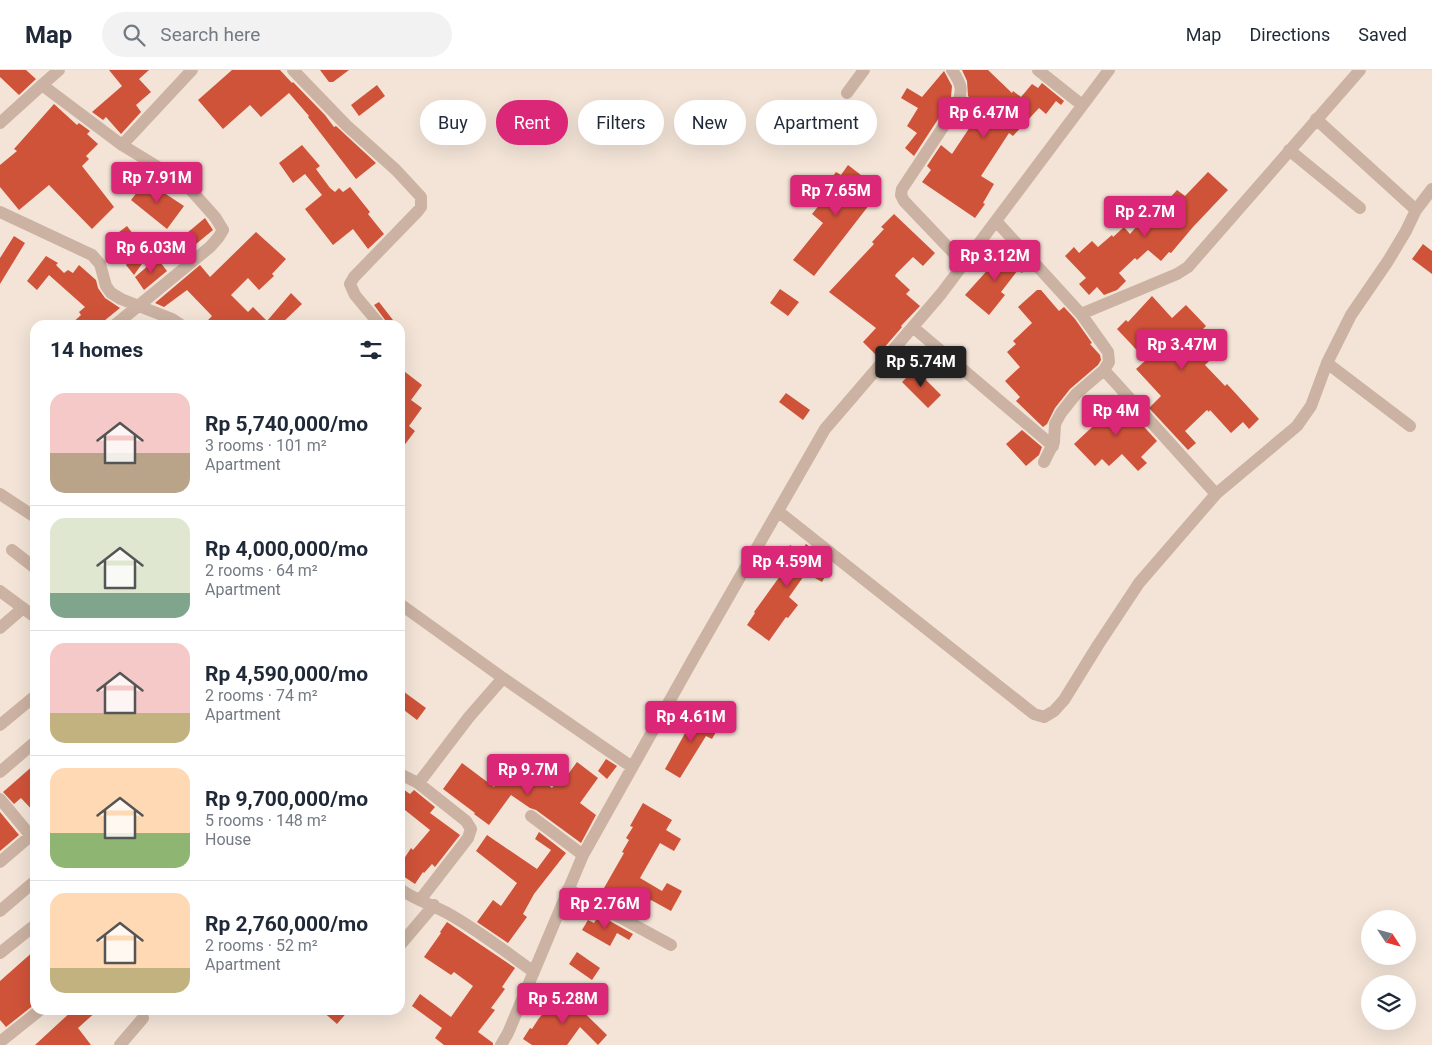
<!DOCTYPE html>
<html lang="en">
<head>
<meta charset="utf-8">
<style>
  body { margin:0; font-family:Roboto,sans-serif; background:#f2f2f3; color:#1f2937; height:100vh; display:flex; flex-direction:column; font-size:19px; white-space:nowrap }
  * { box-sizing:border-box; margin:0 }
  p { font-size:16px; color:#747a83 }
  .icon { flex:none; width:28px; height:28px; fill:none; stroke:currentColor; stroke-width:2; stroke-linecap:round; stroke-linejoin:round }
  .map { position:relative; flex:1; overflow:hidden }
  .sheet { position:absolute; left:30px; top:250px; width:375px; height:695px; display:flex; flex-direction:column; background:#fff; border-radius:15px; box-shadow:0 5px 20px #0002 }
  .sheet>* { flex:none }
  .hud { position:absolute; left:420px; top:30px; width:475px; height:45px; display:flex; gap:10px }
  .needle { width:32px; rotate:126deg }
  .buttons { position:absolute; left:1361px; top:840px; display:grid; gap:10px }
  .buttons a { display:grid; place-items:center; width:55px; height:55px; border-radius:50%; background:#fff; box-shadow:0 5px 20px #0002; font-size:25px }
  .price { position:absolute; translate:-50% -42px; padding:0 11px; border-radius:5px; background:#db2777; color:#fff; font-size:16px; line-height:32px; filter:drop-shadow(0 1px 2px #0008) }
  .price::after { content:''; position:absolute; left:50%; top:30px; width:15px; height:11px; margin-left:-8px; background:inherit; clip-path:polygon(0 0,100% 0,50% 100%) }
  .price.active { background:#222; color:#fff }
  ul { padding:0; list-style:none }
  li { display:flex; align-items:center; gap:15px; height:125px; padding:0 20px }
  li+li { border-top:1px solid #e0e1e3 }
  li span { display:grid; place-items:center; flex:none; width:140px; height:100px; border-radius:15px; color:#555 }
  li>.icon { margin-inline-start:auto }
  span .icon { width:60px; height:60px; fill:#fffc; stroke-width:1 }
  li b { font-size:21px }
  h2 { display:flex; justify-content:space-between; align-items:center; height:60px; padding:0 20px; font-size:21px }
  .pill { padding:0 18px; border-radius:22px; background:#fff; box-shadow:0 5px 20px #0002; font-size:18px; line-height:45px }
  .pill.active { background:#db2777; color:#fff }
  header { display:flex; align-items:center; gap:30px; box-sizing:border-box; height:70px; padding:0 25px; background:#fff; border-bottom:1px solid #e0e1e3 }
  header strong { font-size:24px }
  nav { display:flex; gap:28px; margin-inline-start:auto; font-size:18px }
  .search { width:350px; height:45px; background:#f2f2f3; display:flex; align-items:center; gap:12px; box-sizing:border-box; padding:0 18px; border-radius:28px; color:#747a83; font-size:19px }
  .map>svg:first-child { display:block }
  .building { fill:#cf5339 }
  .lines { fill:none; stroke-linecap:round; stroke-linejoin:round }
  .street { stroke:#cbb2a2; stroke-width:12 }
</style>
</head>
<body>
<header>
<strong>Map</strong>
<div class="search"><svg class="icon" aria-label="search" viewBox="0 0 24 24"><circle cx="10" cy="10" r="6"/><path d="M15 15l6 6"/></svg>Search here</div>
<nav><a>Map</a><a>Directions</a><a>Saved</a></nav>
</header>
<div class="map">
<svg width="1432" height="975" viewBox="0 0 1432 975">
  <rect width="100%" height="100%" fill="#f3e4d7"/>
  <!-- building -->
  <path class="building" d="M0 0H26L36 9 19 25 0 7Z
    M109 0H149L139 9 151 22 136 35 141 42 121 64 106 47 103 50 92 42 122 16Z
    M232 0H280L292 13 293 12 325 45 334 57 336 56 376 93 356 109 308 47 309 46 289 23 261 47 250 35 223 59 198 30Z
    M320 0H349L333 12H329Z
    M962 0H988L1012 23 1013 21 1021 27 1032 14 1038 18 1042 13 1064 31 1061 35 1056 31 1046 44 1039 38 1013 66 1009 63 981 106 994 114 983 133 985 134 975 148 922 112 931 100 927 96 941 75 952 84 982 39 968 26 967 11Z
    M944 1 952 16 951 27 941 39 944 40 914 86 905 78 917 63 907 56 918 38 901 28 907 18 922 27Z
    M377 15 385 26 359 46 351 35Z
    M54 34 77 55 79 53 90 61 87 64 98 74 86 86 89 89 82 96 114 137 92 159 49 115 19 140 0 117V95L17 81 14 79Z
    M302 75 320 96 316 99 330 118 335 122 339 118 343 122 350 117 370 142 368 144 384 164 368 179 353 159 333 175 305 139 322 125 305 104 293 113 279 93Z
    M848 95 879 119 872 129 873 130 814 206 793 190 823 153 812 144 829 123 823 119 836 102 841 105Z
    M1208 102 1228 120 1193 157 1171 183 1169 182 1161 191 1148 180 1137 190 1135 188 1119 203 1126 211 1117 220 1104 225 1097 217 1089 225 1079 214 1086 208 1065 186 1074 177 1079 183 1092 171 1098 177 1112 165 1113 167 1124 157 1130 164 1144 148 1154 157 1174 135 1168 130 1177 120 1185 126Z
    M146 111 184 136 167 159 131 130Z
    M894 144 935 183 923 196 913 187 896 204 895 206 910 220 906 224 920 236 901 256 902 257 877 286 863 272 876 258 829 222 874 174 872 172 884 159 881 157Z
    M205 148 213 160 190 179 181 168Z
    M127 156 145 180 153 174 155 176 134 205 126 195 127 193 110 169Z
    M256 162 286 189 272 204 274 206 259 220 248 208 231 225 248 242 253 237 267 251 291 223 302 234 280 255H203L212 246 187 220 164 237 155 233 200 195 210 207Z
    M14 166 25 173 0 214V188Z
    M1423 174 1432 181V204L1412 189Z
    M1010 178 1027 197 1022 203 1018 200 1001 222 1005 225 989 245 965 225 993 194 995 197Z
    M46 186 58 193 56 195 64 203 68 200 73 203 79 195 96 210 98 218 105 228 120 238 99 255H70L81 245 79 242 85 237 49 205 37 220 27 211Z
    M157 188 167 201 144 220 135 207Z
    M780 219 799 232 788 246 770 233Z
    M1037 220H1041L1059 241 1064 237 1075 249 1092 273 1090 274 1100 285 1101 290 1098 295 1070 319 1055 338 1047 354 1043 357 1016 331 1020 327 1005 311 1020 297 1007 282 1016 274 1013 271 1032 253 1018 237Z
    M1152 226 1172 248 1186 235 1206 256 1202 260 1221 280 1205 295 1225 316 1227 314 1259 349 1249 359 1243 352 1231 363 1210 340 1209 342 1207 340 1185 361 1196 373 1188 380 1149 338 1161 326 1136 299 1146 290 1117 259 1126 250 1128 252Z
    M379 232 393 250 388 254 374 235Z
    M400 298 422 315 411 330 422 338 409 356 415 361 400 381Z
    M915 299 941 325 928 338 902 312Z
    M786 323 810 340 803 350 779 332Z
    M1115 325 1157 371 1141 387 1147 393 1138 401 1122 384 1109 396 1102 389 1095 396 1074 374 1106 344 1098 337 1108 328 1109 330Z
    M1022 360 1042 377 1039 385 1026 396 1006 374Z
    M806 474 832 494 822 512 806 503 789 527 798 535 788 548 786 547 769 571 747 555 755 543 754 542 780 506 769 499 778 486 782 489 790 475 801 482Z
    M400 619 426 638 417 650 400 637Z
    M697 642 720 655 712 669 706 666 680 708 665 699Z
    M606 689 617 696 607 709 598 701Z
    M577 692 598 708 580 733 596 745 581 773 536 740 530 738 511 725 489 755 474 744 475 743 443 719 462 693 494 717 511 693 537 712 539 708 552 718 562 705 566 707Z
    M35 694V743L21 728 14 734 3 722Z
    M400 717 410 724 414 720 435 737 430 743 460 765 435 797 432 794 424 803 423 802 415 814 400 804V795L411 778 413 780 430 760 400 736Z
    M643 733 672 750 666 760 681 769 674 781 660 773 640 808 662 821 667 813 682 821 671 841 651 830 649 832 639 826 629 843 606 831 607 829 600 825 624 783 622 782 629 770 626 768 633 757 630 756Z
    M0 742 19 765 0 781Z
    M539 762 566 783 534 824 523 844 527 847 508 873 477 852 493 830 501 836 517 813 476 781 487 765 537 799 551 780 535 769Z
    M599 845 633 864 629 870 617 863 610 876 582 860 588 850 594 853Z
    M447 852 515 898 502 917 505 919 491 938 495 940 478 962 493 973V975H444L435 968 442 958 412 936 420 924 451 947 473 916 454 902 451 905 424 887 441 863 440 862Z
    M35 880V934L6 957 0 950V911Z
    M577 882 600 898 592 910 569 894Z
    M564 923 607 965 598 975 580 957 567 975H532L523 969 530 958 532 959 539 948Z
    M73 940H98L78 958 91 975H35Z
    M321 940H349L337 954Z"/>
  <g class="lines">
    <!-- street -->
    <path class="street" d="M293 0 346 55 396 100 421 127V137L418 141 354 207 350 214 355 225 380 255
      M952 0C962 15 963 19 957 36L902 119 901 125 904 131 964 194
      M1038 0 1082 35
      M42 15 59 0
      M847 23 864 0
      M1316 49 1416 140
      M0 53 42 15 122 75 176 108 190 119 215 147 223 160 218 168 210 177 115 255
      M122 75 192 0
      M1289 80 1360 138
      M0 142 92 185 100 194 106 216 111 223 121 229 172 249 181 255
      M996 151 1081 244
      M914 258 1053 376
      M1327 293 1410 356
      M1104 300 1216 424
      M1044 392 1054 372 1055 354 1061 343 1076 324 1104 300 1109 292 1108 282 1081 244 1177 204 1188 197 1360 0
      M0 424 35 447
      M779 442 1034 644 1044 647 1054 641 1064 630 1098 575 1139 513 1216 424 1297 356 1311 336 1327 293 1351 245 1388 191 1406 161 1416 140 1432 119
      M12 480 35 498
      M0 521 35 547
      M400 534 503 608 632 697
      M0 558 23 538
      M0 655 35 626
      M0 702 35 672
      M400 704 418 713 421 710 469 647 503 608
      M418 713 466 751 471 759 468 768 420 830
      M0 729 35 771
      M531 746 583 785
      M0 792 35 762
      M400 819C415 830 433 835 449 844 479 861 506 882 534 902
      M568 819 671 875
      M0 841 35 811
      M400 875 434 835
      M0 883 35 855
      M0 972 40 940
      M120 975 143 948
      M501 975 508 963 583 785 697 582 825 359 941 224 1109 0"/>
  </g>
</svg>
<div class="buttons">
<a><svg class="needle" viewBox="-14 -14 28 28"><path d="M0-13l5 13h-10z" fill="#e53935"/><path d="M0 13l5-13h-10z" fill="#747a83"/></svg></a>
<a><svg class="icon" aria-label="layers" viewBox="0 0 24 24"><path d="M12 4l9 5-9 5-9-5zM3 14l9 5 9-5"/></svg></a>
</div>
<b class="price" style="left:984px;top:69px">Rp 6.47M</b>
<b class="price" style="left:157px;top:134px">Rp 7.91M</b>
<b class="price" style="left:836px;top:147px">Rp 7.65M</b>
<b class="price" style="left:1145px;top:168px">Rp 2.7M</b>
<b class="price" style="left:151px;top:204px">Rp 6.03M</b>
<b class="price" style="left:995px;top:212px">Rp 3.12M</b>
<b class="price" style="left:1182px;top:301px">Rp 3.47M</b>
<b class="price active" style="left:921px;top:318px">Rp 5.74M</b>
<b class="price" style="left:1116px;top:367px">Rp 4M</b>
<b class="price" style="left:787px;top:518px">Rp 4.59M</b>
<b class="price" style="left:691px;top:673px">Rp 4.61M</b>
<b class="price" style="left:528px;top:726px">Rp 9.7M</b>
<b class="price" style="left:605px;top:860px">Rp 2.76M</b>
<b class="price" style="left:563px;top:955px">Rp 5.28M</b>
<div class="hud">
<a class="pill">Buy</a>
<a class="pill active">Rent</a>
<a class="pill">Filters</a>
<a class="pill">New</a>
<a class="pill">Apartment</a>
</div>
<section class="sheet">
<h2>14 homes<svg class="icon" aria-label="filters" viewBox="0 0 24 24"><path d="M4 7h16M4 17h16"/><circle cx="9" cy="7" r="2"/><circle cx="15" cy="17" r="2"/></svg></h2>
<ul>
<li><span style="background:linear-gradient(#f6c9c9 60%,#b9a48a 0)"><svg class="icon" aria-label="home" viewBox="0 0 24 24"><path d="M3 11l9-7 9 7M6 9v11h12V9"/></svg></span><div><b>Rp 5,740,000/mo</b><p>3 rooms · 101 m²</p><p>Apartment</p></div></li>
<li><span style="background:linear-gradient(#dfe7d0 75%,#7fa58c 0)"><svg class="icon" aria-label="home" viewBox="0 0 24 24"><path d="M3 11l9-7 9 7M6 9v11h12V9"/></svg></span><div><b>Rp 4,000,000/mo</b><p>2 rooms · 64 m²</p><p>Apartment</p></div></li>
<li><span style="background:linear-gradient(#f6c9c9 70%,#c2b280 0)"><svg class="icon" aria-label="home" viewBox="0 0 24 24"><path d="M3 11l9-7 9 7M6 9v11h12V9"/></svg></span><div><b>Rp 4,590,000/mo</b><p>2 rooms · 74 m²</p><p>Apartment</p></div></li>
<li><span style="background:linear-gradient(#ffd9b3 65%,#8fb573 0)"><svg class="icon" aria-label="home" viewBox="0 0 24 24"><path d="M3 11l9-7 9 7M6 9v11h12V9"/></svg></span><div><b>Rp 9,700,000/mo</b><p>5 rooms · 148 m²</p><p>House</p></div></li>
<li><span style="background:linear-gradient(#ffd9b3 75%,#c2b280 0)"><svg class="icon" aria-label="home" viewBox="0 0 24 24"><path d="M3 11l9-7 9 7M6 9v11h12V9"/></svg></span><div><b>Rp 2,760,000/mo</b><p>2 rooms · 52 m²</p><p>Apartment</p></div></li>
</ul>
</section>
</div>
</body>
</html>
